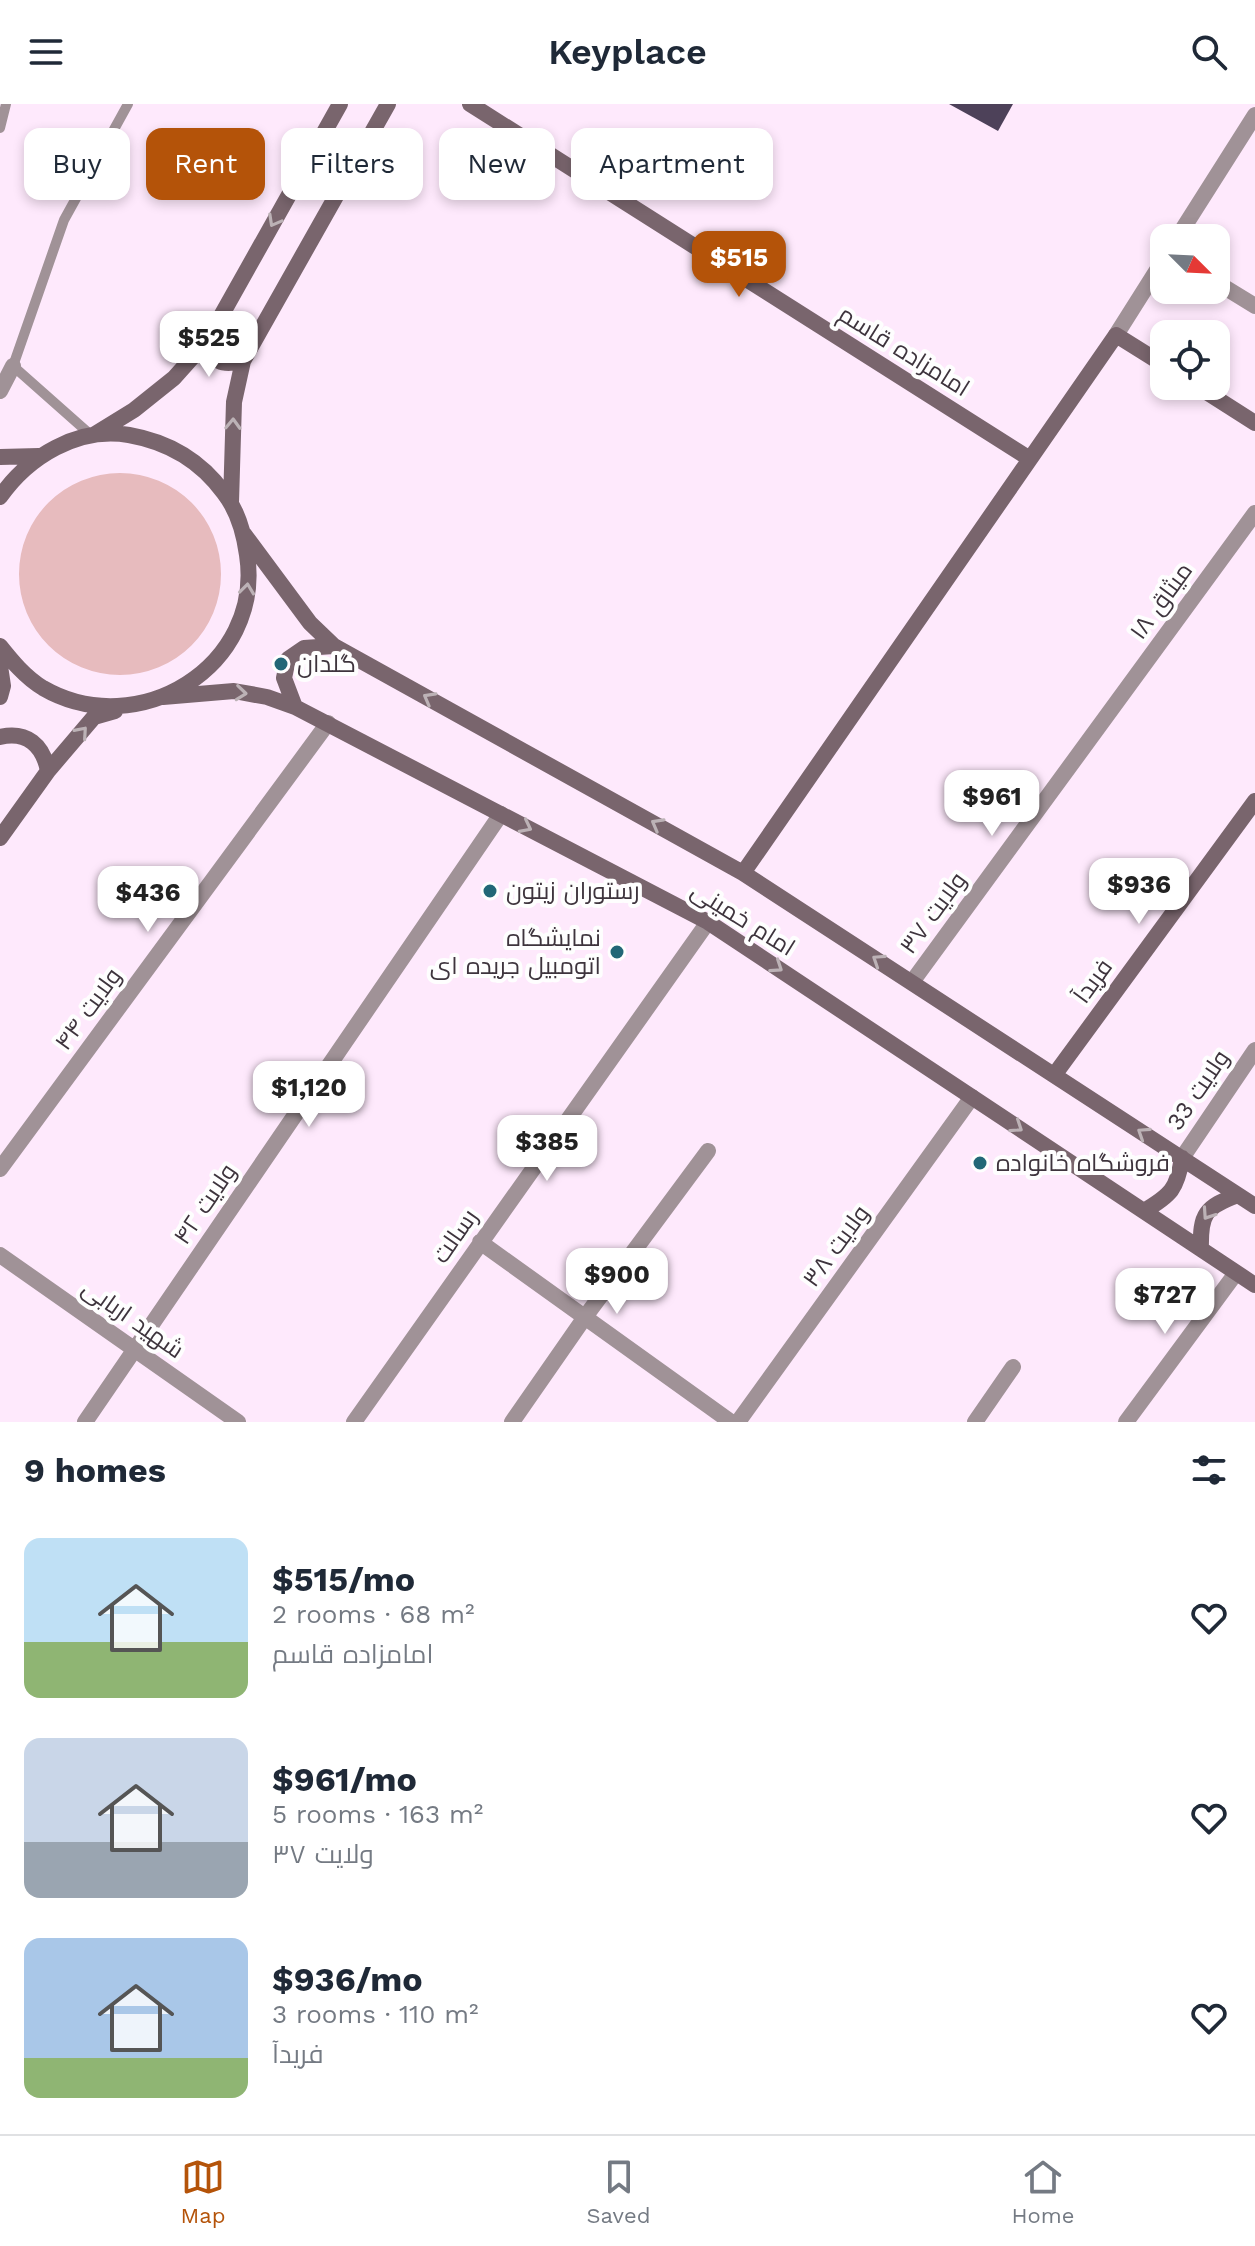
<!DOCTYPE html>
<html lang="en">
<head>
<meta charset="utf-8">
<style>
  body { margin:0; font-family:"Work Sans",Cairo,sans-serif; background:#f6f6f7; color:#1f2937; height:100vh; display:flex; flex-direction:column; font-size:30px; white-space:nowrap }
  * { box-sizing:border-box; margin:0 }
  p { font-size:26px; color:#747a83 }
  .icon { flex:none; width:44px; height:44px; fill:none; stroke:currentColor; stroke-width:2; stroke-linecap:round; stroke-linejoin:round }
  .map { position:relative; height:1318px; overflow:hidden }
  .side { display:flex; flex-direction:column; background:#fff; flex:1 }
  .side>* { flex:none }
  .top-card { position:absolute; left:24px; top:24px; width:800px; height:72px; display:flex; gap:16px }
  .needle { width:52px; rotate:114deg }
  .tools { position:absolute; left:1150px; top:120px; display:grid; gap:16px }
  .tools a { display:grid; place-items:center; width:80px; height:80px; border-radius:16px; background:#fff; box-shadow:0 4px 12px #0003; font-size:40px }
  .price { position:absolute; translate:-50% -68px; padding:0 18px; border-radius:16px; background:#fff; color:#222; font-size:26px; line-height:52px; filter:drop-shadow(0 2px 4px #0008) }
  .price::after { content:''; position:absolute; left:50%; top:48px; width:24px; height:18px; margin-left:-12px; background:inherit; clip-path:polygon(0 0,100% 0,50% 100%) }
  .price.active { background:#b45309; color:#fff }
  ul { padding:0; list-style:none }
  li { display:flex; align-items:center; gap:24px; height:200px; padding:0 24px }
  li span { display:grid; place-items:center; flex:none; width:224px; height:160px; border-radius:16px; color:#555 }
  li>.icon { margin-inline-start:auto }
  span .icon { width:96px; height:96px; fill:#fffc; stroke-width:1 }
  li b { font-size:34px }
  h2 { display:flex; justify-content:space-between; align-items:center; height:96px; padding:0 24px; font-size:34px }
  .pill { padding:0 28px; border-radius:16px; background:#fff; box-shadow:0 4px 12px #0003; font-size:28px; line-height:72px }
  .pill.active { background:#b45309; color:#fff }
  header { display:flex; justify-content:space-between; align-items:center; height:104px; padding:0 24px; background:#fff; font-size:36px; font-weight:600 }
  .dock { display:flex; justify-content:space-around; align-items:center; height:112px; border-top:2px solid #e0e1e3; background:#fff; font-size:22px; color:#747a83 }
  .dock a { display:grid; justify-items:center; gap:4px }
  .dock .active { color:#b45309 }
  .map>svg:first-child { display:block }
  .green { fill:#e7bbbe }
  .building { fill:#4d4159 }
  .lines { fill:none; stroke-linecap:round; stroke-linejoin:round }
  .lane { stroke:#a09297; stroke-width:10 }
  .street { stroke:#a09297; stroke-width:16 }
  .secondary { stroke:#79656d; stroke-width:16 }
  .oneway { stroke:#bcb2b6 }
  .poi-dot { fill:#226777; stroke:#fefefe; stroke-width:3 }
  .labels { text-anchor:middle; stroke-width:8; stroke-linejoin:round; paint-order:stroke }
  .street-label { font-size:24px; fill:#3e343d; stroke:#fefefe }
  .poi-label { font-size:24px; fill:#3e343d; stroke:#fefefe; text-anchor:start }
</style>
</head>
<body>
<header><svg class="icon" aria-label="menu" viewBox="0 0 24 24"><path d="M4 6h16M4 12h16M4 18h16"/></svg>Keyplace<svg class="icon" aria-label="search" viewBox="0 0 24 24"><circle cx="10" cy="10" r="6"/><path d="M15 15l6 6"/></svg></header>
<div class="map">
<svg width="1255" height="1318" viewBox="0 0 1255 1318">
  <rect width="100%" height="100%" fill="#fee9fc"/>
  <!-- green -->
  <path class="green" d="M19 470a101 101 0 1 1 202 0a101 101 0 1 1-202 0Z"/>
  <!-- building -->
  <path class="building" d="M949 0H1013L998 27Z"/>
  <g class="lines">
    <!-- lane -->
    <path class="lane" d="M0 24 6 0
      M92 332 13 262 64 116 128 0"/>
    <!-- street -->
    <path class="street" d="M1177 134 1255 11
      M1216 178 1255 202
      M1116 231 1164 155
      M0 287 13 262
      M912 878 1255 409
      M1182 1054 1255 946
      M0 1065 328 619
      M480 1138 731 1318
      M0 1151 238 1318
      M85 1318 501 710
      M354 1318 708 818
      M512 1318 585 1213 708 1047
      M738 1318 972 993
      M975 1318 1013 1263
      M1126 1318 1236 1169"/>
    <!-- secondary -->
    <path class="secondary" d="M470 0 1030 355
      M207 237C214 259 221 262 243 257
      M1197 282 1255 319
      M95 330 134 306 174 274 207 237 340 0
      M0 353 39 352
      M0 393C28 353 78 322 129 331 169 338 200 356 224 389 238 407 244 429 247 451 264 562 138 639 43 584 25 573 12 557 0 542
      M231 398 234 298 243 257 388 0
      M244 430 310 519 334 542 743 769 1255 1102
      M0 562 3 582 0 593
      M163 593 234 587 267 593 295 603 708 818 1255 1181
      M295 603 284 574 288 555 304 544 334 542
      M0 633C27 627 43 641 48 667
      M0 734 48 667 94 613 115 607
      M743 769 1116 231 1164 261
      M1055 970 1255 697
      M1144 1107C1171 1091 1177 1085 1182 1054
      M1201 1145C1200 1110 1205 1103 1238 1091"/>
  </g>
  <!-- one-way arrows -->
  <defs><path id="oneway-chevron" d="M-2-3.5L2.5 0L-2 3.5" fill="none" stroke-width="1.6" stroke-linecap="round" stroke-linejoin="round" transform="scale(2)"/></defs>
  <g class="oneway">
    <use href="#oneway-chevron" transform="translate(274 117) rotate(119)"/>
    <use href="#oneway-chevron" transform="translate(233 320) rotate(-88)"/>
    <use href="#oneway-chevron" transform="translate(247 485) rotate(-83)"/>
    <use href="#oneway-chevron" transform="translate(241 589) rotate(6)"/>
    <use href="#oneway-chevron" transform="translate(429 594) rotate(-151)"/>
    <use href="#oneway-chevron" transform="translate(82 628) rotate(-49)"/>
    <use href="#oneway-chevron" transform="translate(657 720) rotate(-151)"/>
    <use href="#oneway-chevron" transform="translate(526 723) rotate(27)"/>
    <use href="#oneway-chevron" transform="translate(878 856) rotate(-147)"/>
    <use href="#oneway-chevron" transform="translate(777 863) rotate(34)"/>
    <use href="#oneway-chevron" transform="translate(1017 1023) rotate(34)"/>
    <use href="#oneway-chevron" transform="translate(1143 1029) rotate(-147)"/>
    <use href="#oneway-chevron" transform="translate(1208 1110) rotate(124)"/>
  </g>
  <!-- markers -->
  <g class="poi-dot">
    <circle cx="281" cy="560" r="8"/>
    <circle cx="490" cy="787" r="8"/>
    <circle cx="617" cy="848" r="8"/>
    <circle cx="980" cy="1059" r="8"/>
  </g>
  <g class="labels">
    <!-- street labels -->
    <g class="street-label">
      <text transform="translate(904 247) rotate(32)" y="8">امامزاده قاسم</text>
      <text transform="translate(1161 497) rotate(-54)" y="8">میثاق ۱۸</text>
      <text transform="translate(933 809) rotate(-54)" y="8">ولایت ۳۷</text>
      <text transform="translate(743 815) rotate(32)" y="8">امام خمینی</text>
      <text transform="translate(1093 877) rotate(-54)" y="8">فریدآ</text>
      <text transform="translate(88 905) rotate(-54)" y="8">ولایت ۴۴</text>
      <text transform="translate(1198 986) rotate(-56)" y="8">ولایت 33</text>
      <text transform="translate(205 1100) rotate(-56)" y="8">ولایت ۴۲</text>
      <text transform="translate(455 1132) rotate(-55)" y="8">رسالت</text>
      <text transform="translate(836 1142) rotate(-54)" y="8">ولایت ۳۸</text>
      <text transform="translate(133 1215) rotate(35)" y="8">شهید اربابی</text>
    </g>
    <!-- poi labels -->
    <g class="poi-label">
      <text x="297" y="568">گلدان</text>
      <text x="506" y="795">رستوران زیتون</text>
      <text x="601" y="842" text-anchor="end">نمایشگاه<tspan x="601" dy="28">اتومبیل جریده ای</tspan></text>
      <text x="996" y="1067">فروشگاه خانواده</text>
    </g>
  </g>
</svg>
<div class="tools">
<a><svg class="needle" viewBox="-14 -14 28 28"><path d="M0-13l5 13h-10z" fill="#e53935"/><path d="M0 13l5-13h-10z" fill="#747a83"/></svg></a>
<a><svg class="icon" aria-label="locate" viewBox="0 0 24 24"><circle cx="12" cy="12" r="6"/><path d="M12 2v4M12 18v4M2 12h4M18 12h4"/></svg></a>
</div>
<b class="price active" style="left:739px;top:195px">$515</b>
<b class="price" style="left:209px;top:275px">$525</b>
<b class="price" style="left:992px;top:734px">$961</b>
<b class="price" style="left:1139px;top:822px">$936</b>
<b class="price" style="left:148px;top:830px">$436</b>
<b class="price" style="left:309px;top:1025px">$1,120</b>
<b class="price" style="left:547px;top:1079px">$385</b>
<b class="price" style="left:617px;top:1212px">$900</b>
<b class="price" style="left:1165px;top:1232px">$727</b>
<div class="top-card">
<a class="pill">Buy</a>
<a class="pill active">Rent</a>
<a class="pill">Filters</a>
<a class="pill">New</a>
<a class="pill">Apartment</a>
</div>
</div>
<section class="side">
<h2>9 homes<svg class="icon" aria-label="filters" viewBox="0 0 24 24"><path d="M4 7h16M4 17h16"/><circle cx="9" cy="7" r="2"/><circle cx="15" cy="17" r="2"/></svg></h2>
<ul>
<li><span style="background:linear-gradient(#bfe0f5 65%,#8fb573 0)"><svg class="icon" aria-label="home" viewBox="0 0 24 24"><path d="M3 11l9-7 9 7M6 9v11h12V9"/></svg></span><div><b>$515/mo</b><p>2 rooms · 68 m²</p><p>امامزاده قاسم</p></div><svg class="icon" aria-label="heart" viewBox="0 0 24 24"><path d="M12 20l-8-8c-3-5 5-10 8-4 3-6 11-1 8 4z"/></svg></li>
<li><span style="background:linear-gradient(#c9d6e8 65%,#9aa5b1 0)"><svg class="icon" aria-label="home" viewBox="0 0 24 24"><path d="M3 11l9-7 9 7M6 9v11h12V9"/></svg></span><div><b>$961/mo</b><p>5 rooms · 163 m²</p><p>ولایت ۳۷</p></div><svg class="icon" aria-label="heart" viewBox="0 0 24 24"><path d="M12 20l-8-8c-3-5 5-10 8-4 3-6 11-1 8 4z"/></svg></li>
<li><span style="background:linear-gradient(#a9c7e8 75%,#8fb573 0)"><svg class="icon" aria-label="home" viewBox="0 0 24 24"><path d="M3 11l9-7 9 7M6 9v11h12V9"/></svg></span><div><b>$936/mo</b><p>3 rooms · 110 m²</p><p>فریدآ</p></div><svg class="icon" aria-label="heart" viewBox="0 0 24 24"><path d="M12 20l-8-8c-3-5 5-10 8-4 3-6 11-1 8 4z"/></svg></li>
</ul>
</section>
<nav class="dock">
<a class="active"><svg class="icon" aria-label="map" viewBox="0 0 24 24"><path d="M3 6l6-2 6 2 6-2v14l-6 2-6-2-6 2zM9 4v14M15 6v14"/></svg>Map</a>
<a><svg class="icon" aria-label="saved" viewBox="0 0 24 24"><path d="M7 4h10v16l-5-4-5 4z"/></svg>Saved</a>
<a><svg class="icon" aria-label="home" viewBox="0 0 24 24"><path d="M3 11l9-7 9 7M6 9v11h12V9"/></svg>Home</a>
</nav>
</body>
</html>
